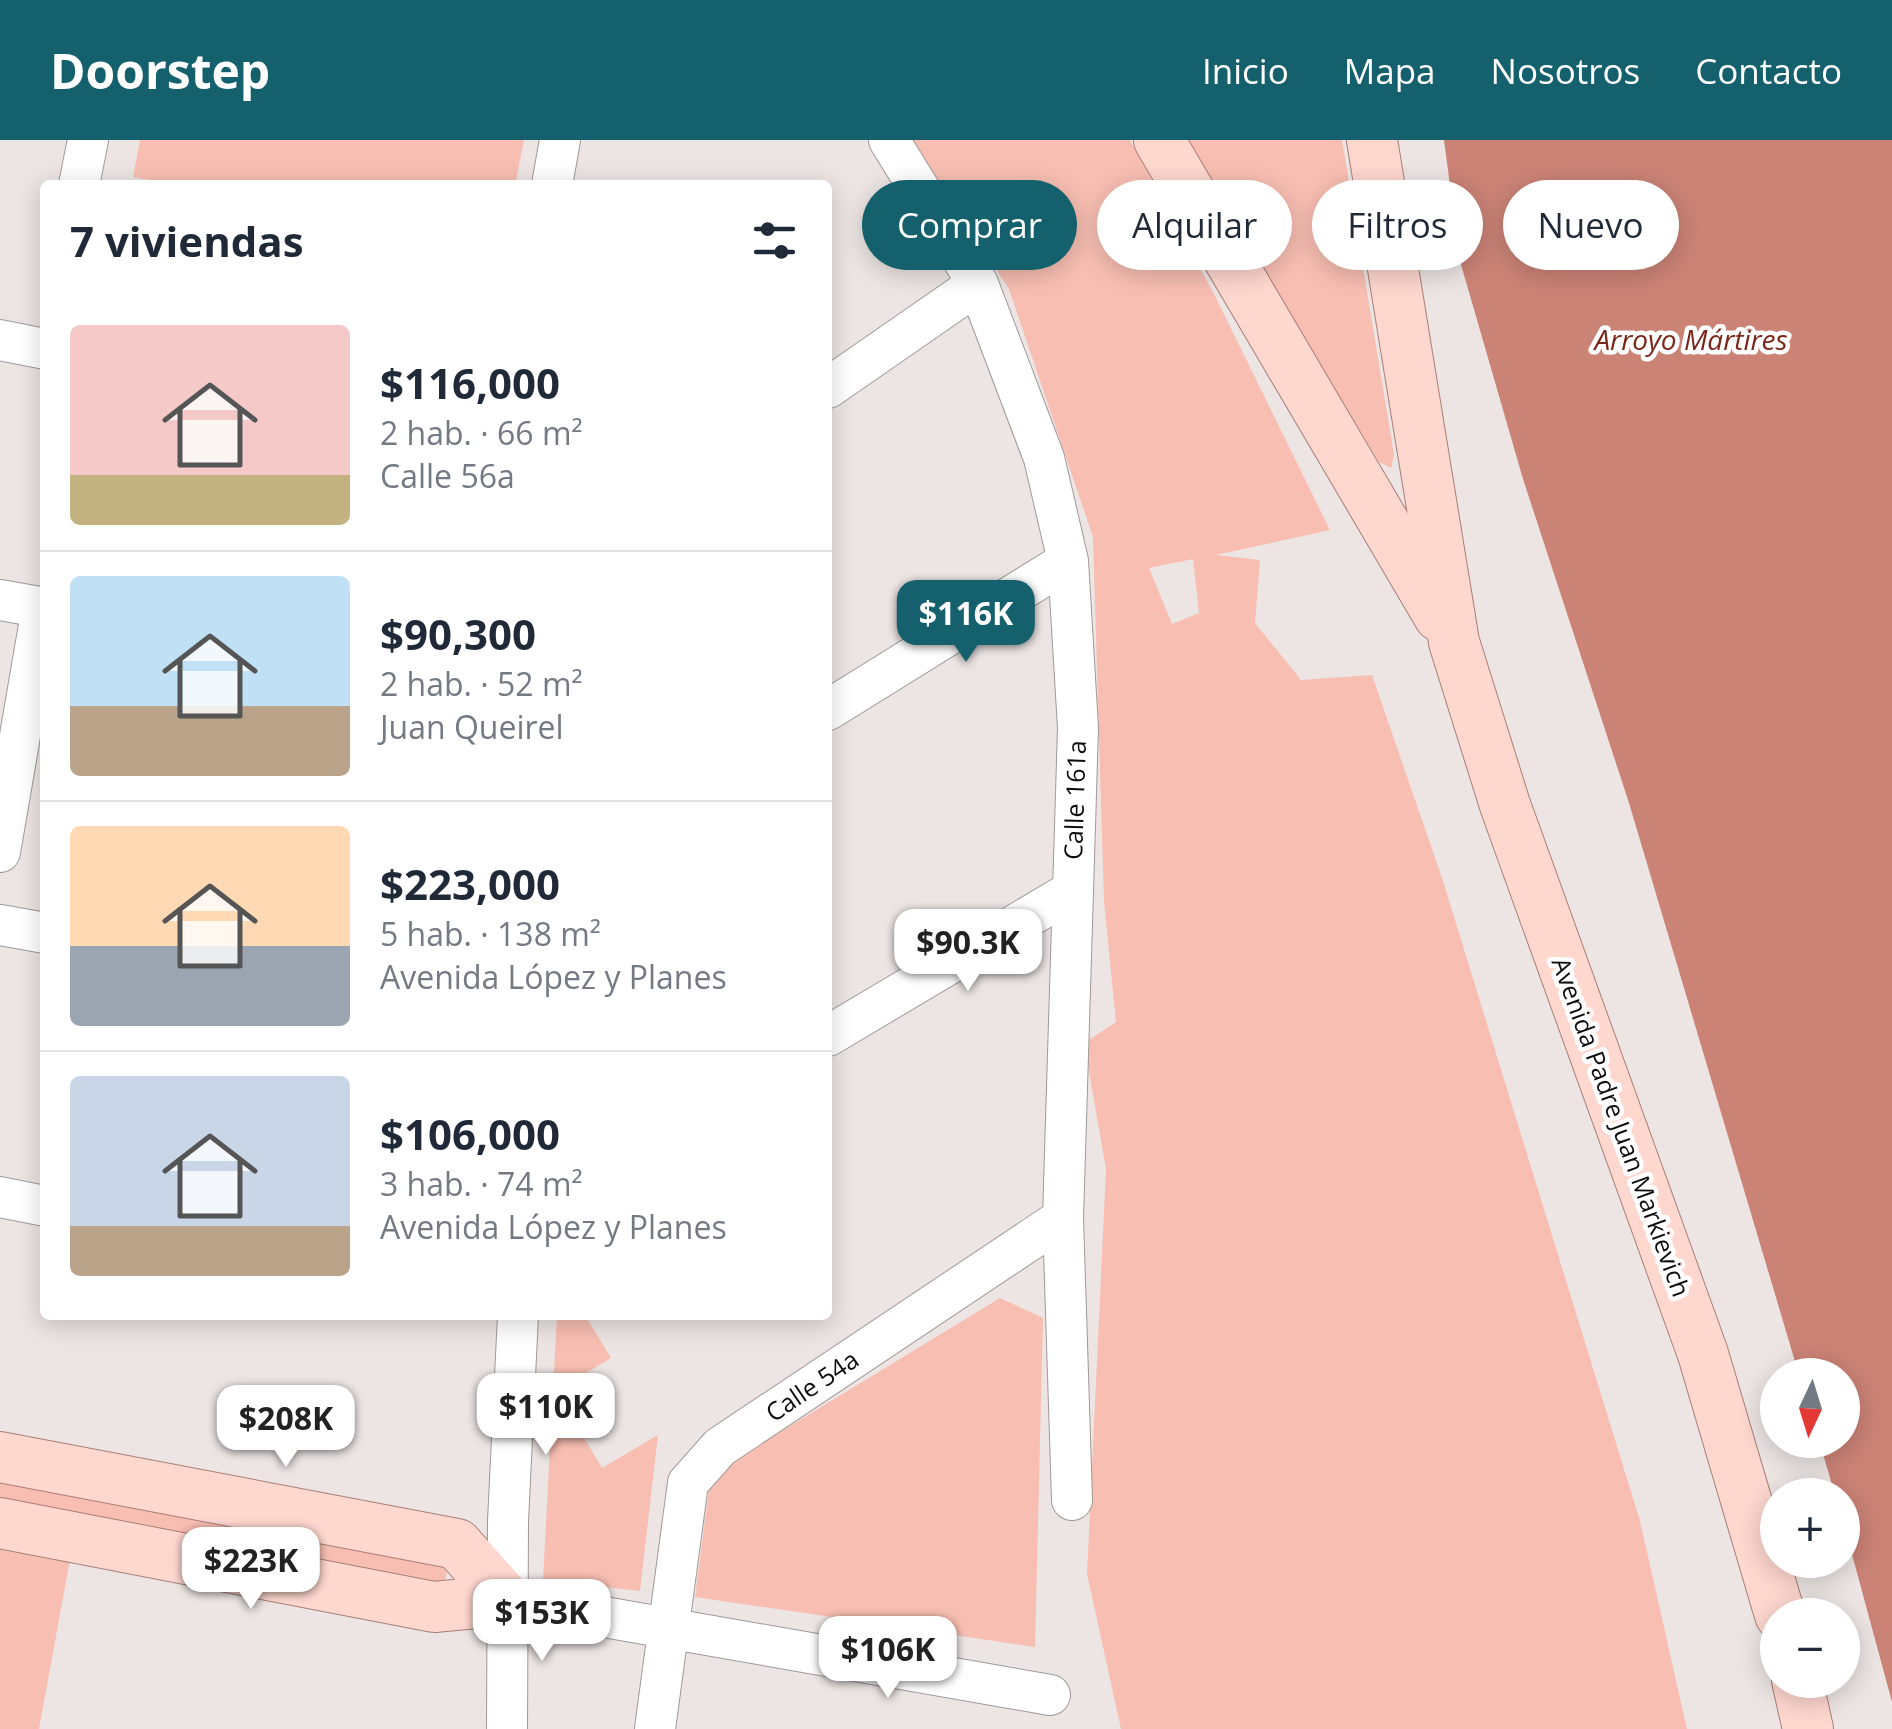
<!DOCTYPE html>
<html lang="es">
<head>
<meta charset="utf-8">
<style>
  body { margin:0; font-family:"Open Sans",sans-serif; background:#f2f2f3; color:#1f2937; height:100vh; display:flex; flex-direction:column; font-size:38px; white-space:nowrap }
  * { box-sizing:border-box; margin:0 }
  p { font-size:32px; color:#747a83 }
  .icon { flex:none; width:55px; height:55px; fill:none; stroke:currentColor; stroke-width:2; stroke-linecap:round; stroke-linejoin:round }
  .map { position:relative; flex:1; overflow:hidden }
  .sheet { position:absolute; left:40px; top:40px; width:792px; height:1140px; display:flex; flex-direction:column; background:#fff; border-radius:10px; box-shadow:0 5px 25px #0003 }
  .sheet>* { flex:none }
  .hud { position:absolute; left:862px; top:40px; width:878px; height:90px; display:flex; gap:20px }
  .needle { width:65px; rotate:184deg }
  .fabs { position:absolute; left:1760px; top:1218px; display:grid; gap:20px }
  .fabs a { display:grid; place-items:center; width:100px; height:100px; border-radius:50%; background:#fff; box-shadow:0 5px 25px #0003; font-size:50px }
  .price { position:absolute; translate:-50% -85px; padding:0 22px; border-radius:20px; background:#fff; color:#222; font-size:32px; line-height:65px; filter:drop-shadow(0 2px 5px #0008) }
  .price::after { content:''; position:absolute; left:50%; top:60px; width:30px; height:22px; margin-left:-15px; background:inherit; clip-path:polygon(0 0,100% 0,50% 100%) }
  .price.active { background:#14606d; color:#fff }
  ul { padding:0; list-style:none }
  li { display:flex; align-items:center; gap:30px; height:250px; padding:0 30px }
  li+li { border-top:2px solid #e0e1e3 }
  li span { display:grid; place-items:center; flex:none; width:280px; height:200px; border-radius:10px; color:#555 }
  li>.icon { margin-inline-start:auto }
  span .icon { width:120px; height:120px; fill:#fffc; stroke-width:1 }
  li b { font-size:42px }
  h2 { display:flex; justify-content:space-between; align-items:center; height:120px; padding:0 30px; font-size:42px }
  .pill { padding:0 35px; border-radius:45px; background:#fff; box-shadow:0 5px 25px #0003; font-size:35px; line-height:90px }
  .pill.active { background:#14606d; color:#fff }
  header { display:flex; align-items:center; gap:60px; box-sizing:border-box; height:140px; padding:0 50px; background:#14606d; color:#fff }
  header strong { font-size:48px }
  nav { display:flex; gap:55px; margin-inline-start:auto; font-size:35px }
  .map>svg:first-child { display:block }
  .green { fill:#f8beb2; fill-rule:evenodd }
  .water { fill:#cb8376 }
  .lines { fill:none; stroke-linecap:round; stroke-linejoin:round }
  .minor-casing { stroke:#9f9998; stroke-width:42 }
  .major-casing { stroke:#a97e76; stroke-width:52 }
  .minor { stroke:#fff; stroke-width:40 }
  .major { stroke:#fed7cf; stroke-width:50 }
  .labels { text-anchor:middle; stroke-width:9; stroke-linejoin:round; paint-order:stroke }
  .street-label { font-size:25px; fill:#0e0c0c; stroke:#fff }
  .water-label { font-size:28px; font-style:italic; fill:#7b2619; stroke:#fff }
</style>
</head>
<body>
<header>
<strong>Doorstep</strong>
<nav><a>Inicio</a><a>Mapa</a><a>Nosotros</a><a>Contacto</a></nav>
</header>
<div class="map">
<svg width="1892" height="1589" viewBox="0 0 1892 1589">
  <rect width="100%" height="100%" fill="#ece5e4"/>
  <!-- green -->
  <path class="green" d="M140 0H524L515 45H175L133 37Z
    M911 0H1130L1215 156 1330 390 1216 415 1260 420 1255 483 1301 540 1372 535 1443 741 1640 1381 1687 1589H1121L1087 1434 1106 1029 1084 903 1116 882 1104 761 1093 397 1009 149ZM1193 419 1199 473 1172 484 1149 428Z
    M1185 0H1342L1394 315 1391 328 1379 322Z
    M1000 1158 1043 1178 1035 1507 695 1457 711 1334Z
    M557 1175H585L611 1218 556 1251 602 1328 658 1295 640 1451 543 1440Z
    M0 1334 449 1421 445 1443 0 1359Z
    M0 1401 71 1414 39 1589H0Z"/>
  <!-- water -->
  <path class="water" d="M1444 0H1892V1562L1843 1381 1842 1355H1835L1819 1300H1842V1235H1799L1629 663 1523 339 1460 121Z"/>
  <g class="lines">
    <defs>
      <path id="minor" d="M889 0 978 144 1044 318 1068 421 1078 588 1063 1078 1072 1360
        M79 45 88 0
        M552 45 560 0
        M0 200 45 209
        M828 248 978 144
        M0 460 45 468
        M828 570 1068 421
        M0 712 42 468
        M0 785 45 793
        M828 896 1072 751
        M0 1057 45 1066
        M507 1460 1050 1555
        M507 1589 508 1381 518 1175
        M655 1589 688 1343 720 1307 1063 1078"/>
      <path id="major" d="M1159 0 1439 476
        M1372 0 1454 502 1505 665 1703 1214 1780 1475
        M0 1317 457 1404 507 1460
        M0 1383 434 1467 507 1460
        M1797 1540 1808 1589"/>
    </defs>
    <!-- minor casing -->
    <use href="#minor" class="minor-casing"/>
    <!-- major casing -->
    <use href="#major" class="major-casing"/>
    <!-- minor -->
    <use href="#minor" class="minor"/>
    <!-- major -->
    <use href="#major" class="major"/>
  </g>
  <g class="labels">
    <!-- street labels -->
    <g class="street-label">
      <text transform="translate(1075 660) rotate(-88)" y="9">Calle 161a</text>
      <text transform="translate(1621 987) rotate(70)" y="9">Avenida Padre Juan Markievich</text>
      <text transform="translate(812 1246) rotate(-34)" y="9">Calle 54a</text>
    </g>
    <!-- water labels -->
    <g class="water-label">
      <text x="1691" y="210">Arroyo Mártires</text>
    </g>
  </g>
</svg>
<div class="fabs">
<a><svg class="needle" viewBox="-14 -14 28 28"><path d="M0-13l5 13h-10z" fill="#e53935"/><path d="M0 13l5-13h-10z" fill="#747a83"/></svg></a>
<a>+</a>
<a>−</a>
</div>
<b class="price active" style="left:966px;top:525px">$116K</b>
<b class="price" style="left:968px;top:854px">$90.3K</b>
<b class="price" style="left:546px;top:1318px">$110K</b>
<b class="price" style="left:286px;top:1330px">$208K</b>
<b class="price" style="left:251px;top:1472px">$223K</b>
<b class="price" style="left:542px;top:1524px">$153K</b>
<b class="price" style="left:888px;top:1561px">$106K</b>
<div class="hud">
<a class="pill active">Comprar</a>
<a class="pill">Alquilar</a>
<a class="pill">Filtros</a>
<a class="pill">Nuevo</a>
</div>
<section class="sheet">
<h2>7 viviendas<svg class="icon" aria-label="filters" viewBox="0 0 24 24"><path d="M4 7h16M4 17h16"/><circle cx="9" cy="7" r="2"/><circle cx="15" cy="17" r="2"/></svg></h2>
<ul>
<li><span style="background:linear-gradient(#f6c9c9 75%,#c2b280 0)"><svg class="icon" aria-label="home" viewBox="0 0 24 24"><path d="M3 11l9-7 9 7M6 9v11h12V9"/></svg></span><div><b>$116,000</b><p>2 hab. · 66 m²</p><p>Calle 56a</p></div></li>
<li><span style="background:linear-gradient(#bfe0f5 65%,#b9a48a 0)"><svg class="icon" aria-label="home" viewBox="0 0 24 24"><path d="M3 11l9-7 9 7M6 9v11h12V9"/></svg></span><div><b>$90,300</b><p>2 hab. · 52 m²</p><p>Juan Queirel</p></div></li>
<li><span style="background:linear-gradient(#ffd9b3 60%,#9aa5b1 0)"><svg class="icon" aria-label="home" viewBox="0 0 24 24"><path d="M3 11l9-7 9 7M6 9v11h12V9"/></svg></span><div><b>$223,000</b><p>5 hab. · 138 m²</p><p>Avenida López y Planes</p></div></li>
<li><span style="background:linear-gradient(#c9d6e8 75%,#b9a48a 0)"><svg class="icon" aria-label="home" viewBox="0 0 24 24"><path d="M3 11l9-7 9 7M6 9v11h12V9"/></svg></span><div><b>$106,000</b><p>3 hab. · 74 m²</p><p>Avenida López y Planes</p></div></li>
</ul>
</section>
</div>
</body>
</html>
